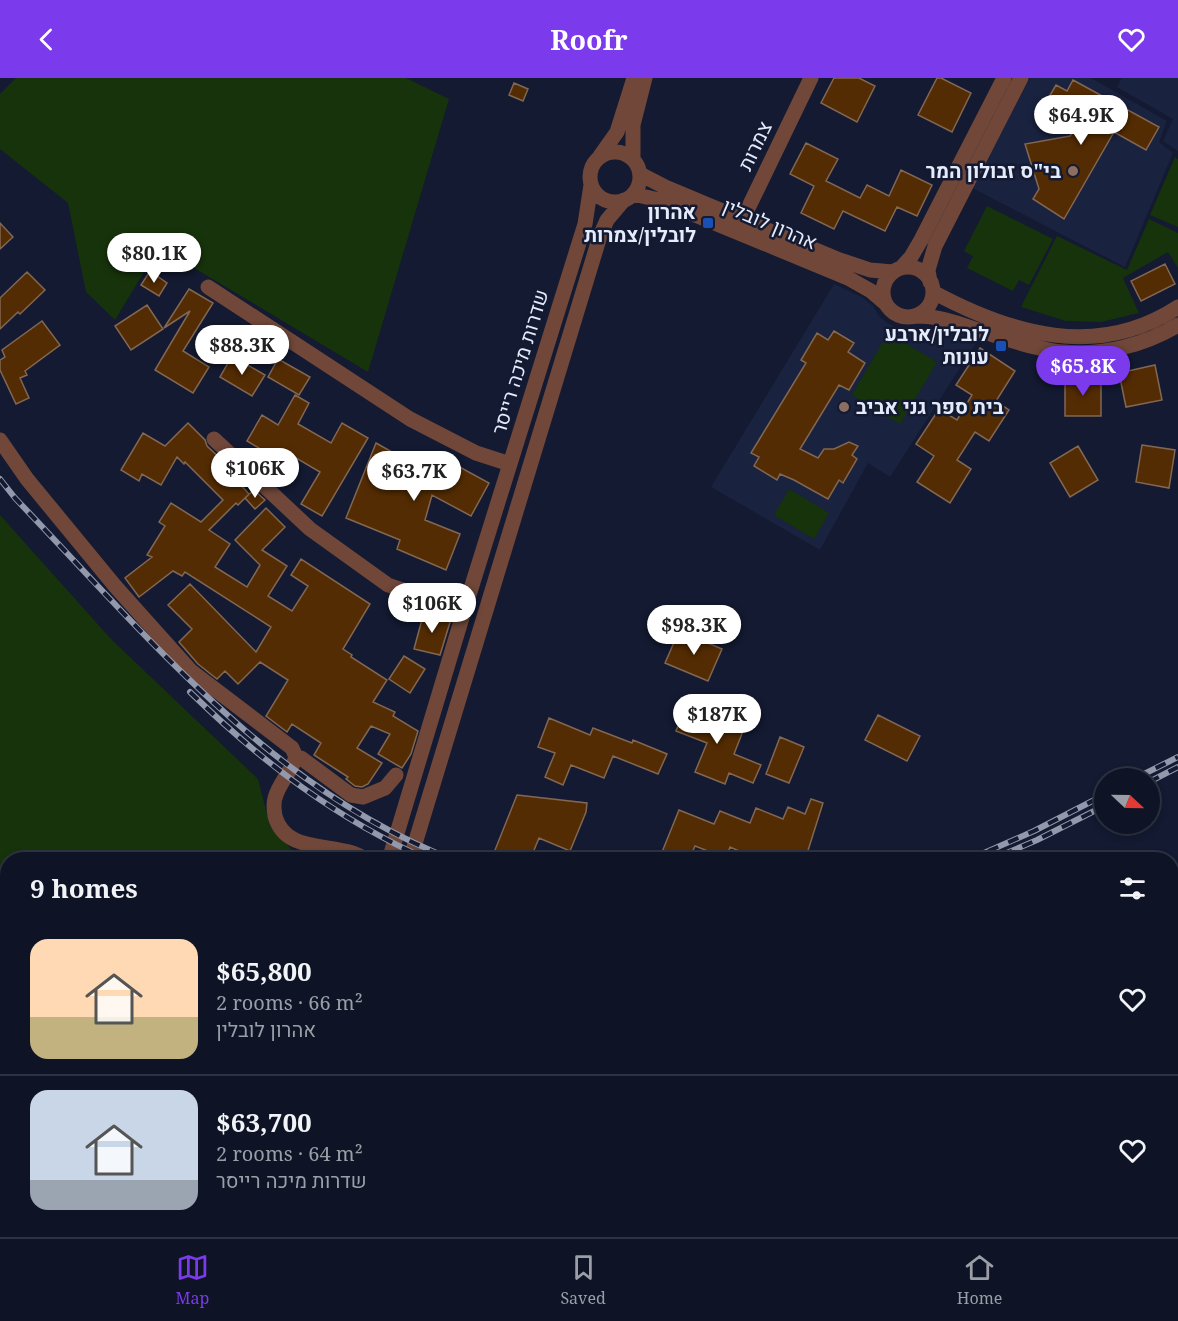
<!DOCTYPE html>
<html lang="en">
<head>
<meta charset="utf-8">
<style>
  body { margin:0; font-family:"Noto Serif",Heebo,serif; background:#1c2132; color:#f1f3f6; height:100vh; display:flex; flex-direction:column; font-size:22px; white-space:nowrap }
  * { box-sizing:border-box; margin:0 }
  p { font-size:20px; color:#9b9ea7 }
  .icon { flex:none; width:33px; height:33px; fill:none; stroke:currentColor; stroke-width:2; stroke-linecap:round; stroke-linejoin:round }
  .map { position:relative; flex:1; overflow:hidden }
  .drawer { position:absolute; left:0px; top:774px; width:1179px; height:386px; display:flex; flex-direction:column; background:#0e1425; border-radius:24px 24px 0 0; box-shadow:0 3px 9px #0003,0 0 0 2px #2e3342 }
  .drawer>* { flex:none }
  .needle { width:39px; rotate:112deg }
  .controls { position:absolute; left:1094px; top:690px; display:grid; gap:12px }
  .controls a { display:grid; place-items:center; width:66px; height:66px; border-radius:50%; background:#0e1425; box-shadow:0 3px 9px #0003,0 0 0 2px #2e3342; font-size:30px }
  .price { position:absolute; translate:-50% -51px; padding:0 14px; border-radius:21px; background:#fff; color:#222; font-size:20px; line-height:39px; filter:drop-shadow(0 2px 3px #0008) }
  .price::after { content:''; position:absolute; left:50%; top:36px; width:18px; height:14px; margin-left:-9px; background:inherit; clip-path:polygon(0 0,100% 0,50% 100%) }
  .price.on { background:#7c3aed; color:#fff }
  ul { padding:0; list-style:none }
  li { display:flex; align-items:center; gap:18px; height:150px; padding:0 30px }
  li+li { border-top:2px solid #2e3342 }
  li span { display:grid; place-items:center; flex:none; width:168px; height:120px; border-radius:18px; color:#555 }
  li>.icon { margin-inline-start:auto }
  span .icon { width:72px; height:72px; fill:#fffc; stroke-width:1 }
  li b { font-size:26px }
  h2 { display:flex; justify-content:space-between; align-items:center; height:72px; padding:0 30px; font-size:26px }
  header { display:flex; justify-content:space-between; align-items:center; height:78px; padding:0 30px; background:#7c3aed; color:#fff; font-size:27px; font-weight:700 }
  .dock { display:flex; justify-content:space-around; align-items:center; height:84px; border-top:2px solid #2e3342; background:#0e1425; font-size:16px; color:#9b9ea7 }
  .dock a { display:grid; justify-items:center; gap:3px }
  .dock .on { color:#7c3aed }
  .map>svg:first-child { display:block }
  .industrial { fill:#2c2013 }
  .built { fill:#19223f }
  .green { fill:#17330b }
  .building { fill:#542c03; stroke:#826753; stroke-width:1.5 }
  .lines { fill:none; stroke-linecap:round; stroke-linejoin:round }
  .minor { stroke:#704739; stroke-width:15 }
  .rail-casing { stroke:#9299ac; stroke-width:6 }
  .rail { stroke:#131a31; stroke-width:4; stroke-dasharray:11; stroke-linecap:butt }
  .education-dot { fill:#8d6e63; stroke:#131a31; stroke-width:2 }
  .transit-dot { fill:#1a4fb4; stroke:#131a31; stroke-width:2 }
  .labels { text-anchor:middle; stroke-width:5; stroke-linejoin:round; paint-order:stroke }
  .street-label { font-size:20px; fill:#e4ebfb; stroke:#131a31 }
  .poi-label { font-size:20px; font-weight:bold; fill:#e4ebfb; stroke:#131a31; text-anchor:end }
</style>
</head>
<body>
<header><svg class="icon" aria-label="back" viewBox="0 0 24 24"><path d="M15 5l-7 7 7 7"/></svg>Roofr<svg class="icon" aria-label="heart" viewBox="0 0 24 24"><path d="M12 20l-8-8c-3-5 5-10 8-4 3-6 11-1 8 4z"/></svg></header>
<div class="map">
<svg width="1178" height="1159" viewBox="0 0 1178 1159">
  <rect width="100%" height="100%" fill="#131a31"/>
  <!-- industrial -->
  <path class="industrial" d="M0 1014 7 1037 8 1152H44L46 1159H0Z"/>
  <!-- built -->
  <path class="built" d="M1030 0H1091L1167 43 1159 64 1173 75 1125 189 972 110Z
    M1122 0H1178V73L1163 63 1173 41 1117 9Z
    M834 206 862 219 873 228 880 239 889 246 902 251 923 252 937 248 950 251 978 262 890 399 868 385 820 472 711 409Z"/>
  <!-- green -->
  <path class="green" d="M16 0H406L449 21 368 294 159 169 115 242 86 214 68 125 0 71V16Z
    M1175 79 1178 81V149L1150 137Z
    M987 128 1053 161 1029 207 1019 202 1013 213 967 190 973 178 964 173Z
    M1149 141 1178 155V190L1168 174 1123 200 1139 235 1101 244 1066 243 1021 229 1057 158 1127 192Z
    M888 255 937 284 900 346 852 317Z
    M789 411 829 435 814 461 774 437Z
    M0 437 111 561 258 701 270 748 294 774 317 781 8 782 7 871 0 848Z"/>
  <!-- building -->
  <path class="building" d="M834 0H859L875 8 857 44 821 25Z
    M937 0H941L971 15 952 54 918 37Z
    M1073 2 1159 49 1146 72 1114 54 1064 141 1033 121 1039 111 1025 66 1070 58 1084 38 1049 19 1056 7 1067 13Z
    M514 5 528 11 523 23 509 17Z
    M806 65 838 81 826 103 860 120 867 107 889 118 901 92 932 107 917 138 897 129 885 153 843 133 834 151 801 135 814 108 790 96Z
    M0 145 13 159 0 171Z
    M1165 186 1175 206 1141 223 1131 203Z
    M150 193 167 205 159 218 141 207Z
    M27 194 45 212 20 236 18 234 0 251V220Z
    M189 211 213 225 183 273 209 289 193 315 155 292 190 233 164 250Z
    M147 227 163 251 131 272 115 248Z
    M42 243 60 267 25 293 27 297 20 300 29 320 16 326 0 292V282L5 279 2 272Z
    M834 253 854 265 848 274 865 285 849 312 839 307 800 371 818 380 824 371H834L849 364 858 368 852 377 857 381 843 405 839 402 828 421 794 402 780 396 777 402 754 388 759 379 751 375 806 285 801 282 817 255 828 262Z
    M980 270 1015 293 996 323 1009 332 989 363 975 354 957 382 971 391 950 425 917 404 934 378 916 366 939 331 957 342 972 317 956 307Z
    M232 278 265 297 252 318 220 299Z
    M278 281 310 299 299 317 268 299Z
    M1155 287 1162 322 1126 329 1119 295Z
    M1065 300H1101V338H1065Z
    M295 317 309 325 298 346 331 365 342 345 368 360 322 438 301 426 320 394 281 371 276 380 247 363 262 337 278 347Z
    M188 345 205 362 207 368 237 396 234 400 249 416 238 427 236 425 209 452 230 466 215 489 247 509 260 487 235 462 266 430 285 449 262 472 287 488 268 518 292 533 308 508 291 497 301 481 370 526 343 571 352 577 351 579 387 602 373 624 395 634 393 638 418 653 411 676 402 690 378 676 390 656 371 648 357 670 382 685 368 706 362 709 355 708 346 701 348 699 314 677 321 665 292 646 287 654 266 638 288 602 260 584 238 606 225 593 217 601 198 586 179 564 192 551 168 527 190 506 256 574 271 549 185 494 182 498 173 493 139 519 125 500 152 479 147 477 165 448 159 444 171 425 201 444 223 422 185 384 184 386 177 379 161 407 142 396 139 403 121 392 143 355 165 368Z
    M376 365 413 386 415 379 454 390 456 387 489 405 471 438 432 417 425 442 460 456 446 492 397 471 400 462 346 440Z
    M1142 367 1175 372 1169 410 1136 404Z
    M1078 368 1098 402 1070 419 1050 385Z
    M254 412 265 422 255 431 245 420Z
    M424 534 451 541 440 577 414 571Z
    M679 553 722 571 708 603 665 585Z
    M404 578 425 591 410 615 389 601Z
    M687 625 745 648 734 676 761 687 753 705 729 695 725 706 695 694 707 665 676 653Z
    M878 637 920 658 907 683 865 662Z
    M549 640 590 657 593 650 632 665 633 662 667 676 658 696 613 678 604 700 571 687 563 707 545 699 555 675 538 669Z
    M780 659 804 669 789 705 766 696Z
    M517 717 587 725 586 734 570 773 539 760 530 782H518L495 772Z
    M811 721 823 725 805 782H760L730 769 726 780 695 768 689 782H680L662 774 679 732 714 746 720 733 750 745 756 730 783 741 788 729 805 736Z"/>
  <g class="lines">
    <!-- minor -->
    <path class="minor" d="M590 99a25 25 0 1 1 50 0a25 25 0 1 1-50 0Z
      M600 78 617 54 634 0
      M633 81V47L645 0
      M640 96 665 109 837 181 870 192 893 194
      M633 116 659 122 848 200 871 213 885 225
      M739 149 811 0
      M883 214a25 25 0 1 1 50 0a25 25 0 1 1-50 0Z
      M901 190 911 179 921 162 1004 0
      M930 204 928 192 935 168 1021 0
      M208 209 410 341 476 375 510 386
      M933 214C1011 256 1097 282 1178 229
      M916 238C942 238 962 247 987 255 1012 262 1037 272 1063 274 1102 278 1145 267 1178 247
      M214 361 310 451 388 507 464 533
      M0 362 27 401 115 508 191 593 292 670 296 679C291 694 279 705 275 720 273 726 274 732 275 738 286 779 340 762 366 782
      M296 679 301 680 351 717 363 719 385 710 396 697
      M389 782 464 533 585 146 591 107
      M410 782 600 158 607 142 624 122
      M362 1152V1159
      M380 1152V1159
      M281 1159 284 1152"/>
    <defs>
      <path id="rail" d="M0 401 15 420C146 557 272 712 454 782
        M190 614C262 684 336 741 429 782
        M1136 700 1178 679
        M1149 704 1178 689
        M1002 777 1037 762 1104 728
        M968 782 1034 753 1104 717
        M0 936 8 960
        M0 975 8 999
        M55 1152 58 1159
        M67 1152 70 1159"/>
    </defs>
    <!-- rail casing -->
    <use href="#rail" class="rail-casing"/>
    <!-- rail -->
    <use href="#rail" class="rail"/>
  </g>
  <!-- markers -->
  <g class="education-dot">
    <circle cx="1073" cy="93" r="6"/>
    <circle cx="844" cy="329" r="6"/>
  </g>
  <g class="transit-dot">
    <rect x="702" y="139" width="12" height="12" rx="3"/>
    <rect x="995" y="262" width="12" height="12" rx="3"/>
  </g>
  <g class="labels">
    <!-- street labels -->
    <g class="street-label">
      <text transform="translate(755 68) rotate(-64)" y="7">צמרות</text>
      <text transform="translate(770 146) rotate(23)" y="7">אהרון לובלין</text>
      <text transform="translate(520 284) rotate(-73)" y="7">שדרות מיכה רייסר</text>
    </g>
    <!-- poi labels -->
    <g class="poi-label">
      <text x="1061" y="100">בי"ס זבולון המר</text>
      <text x="696" y="141">אהרון<tspan x="696" dy="23">לובלין/צמרות</tspan></text>
      <text x="989" y="263">לובלין/ארבע<tspan x="989" dy="23">עונות</tspan></text>
      <text x="856" y="336" text-anchor="start">בית ספר גני אביב</text>
    </g>
  </g>
</svg>
<div class="controls">
<a><svg class="needle" viewBox="-14 -14 28 28"><path d="M0-13l5 13h-10z" fill="#e53935"/><path d="M0 13l5-13h-10z" fill="#9b9ea7"/></svg></a>
</div>
<b class="price" style="left:1081px;top:68px">$64.9K</b>
<b class="price" style="left:154px;top:206px">$80.1K</b>
<b class="price" style="left:242px;top:298px">$88.3K</b>
<b class="price on" style="left:1083px;top:319px">$65.8K</b>
<b class="price" style="left:255px;top:421px">$106K</b>
<b class="price" style="left:414px;top:424px">$63.7K</b>
<b class="price" style="left:432px;top:556px">$106K</b>
<b class="price" style="left:694px;top:578px">$98.3K</b>
<b class="price" style="left:717px;top:667px">$187K</b>
<section class="drawer">
<h2>9 homes<svg class="icon" aria-label="filters" viewBox="0 0 24 24"><path d="M4 7h16M4 17h16"/><circle cx="9" cy="7" r="2"/><circle cx="15" cy="17" r="2"/></svg></h2>
<ul>
<li><span style="background:linear-gradient(#ffd9b3 65%,#c2b280 0)"><svg class="icon" aria-label="home" viewBox="0 0 24 24"><path d="M3 11l9-7 9 7M6 9v11h12V9"/></svg></span><div><b>$65,800</b><p>2 rooms · 66 m²</p><p>אהרון לובלין</p></div><svg class="icon" aria-label="heart" viewBox="0 0 24 24"><path d="M12 20l-8-8c-3-5 5-10 8-4 3-6 11-1 8 4z"/></svg></li>
<li><span style="background:linear-gradient(#c9d6e8 75%,#9aa5b1 0)"><svg class="icon" aria-label="home" viewBox="0 0 24 24"><path d="M3 11l9-7 9 7M6 9v11h12V9"/></svg></span><div><b>$63,700</b><p>2 rooms · 64 m²</p><p>שדרות מיכה רייסר</p></div><svg class="icon" aria-label="heart" viewBox="0 0 24 24"><path d="M12 20l-8-8c-3-5 5-10 8-4 3-6 11-1 8 4z"/></svg></li>
</ul>
</section>
</div>
<nav class="dock">
<a class="on"><svg class="icon" aria-label="map" viewBox="0 0 24 24"><path d="M3 6l6-2 6 2 6-2v14l-6 2-6-2-6 2zM9 4v14M15 6v14"/></svg>Map</a>
<a><svg class="icon" aria-label="saved" viewBox="0 0 24 24"><path d="M7 4h10v16l-5-4-5 4z"/></svg>Saved</a>
<a><svg class="icon" aria-label="home" viewBox="0 0 24 24"><path d="M3 11l9-7 9 7M6 9v11h12V9"/></svg>Home</a>
</nav>
</body>
</html>
